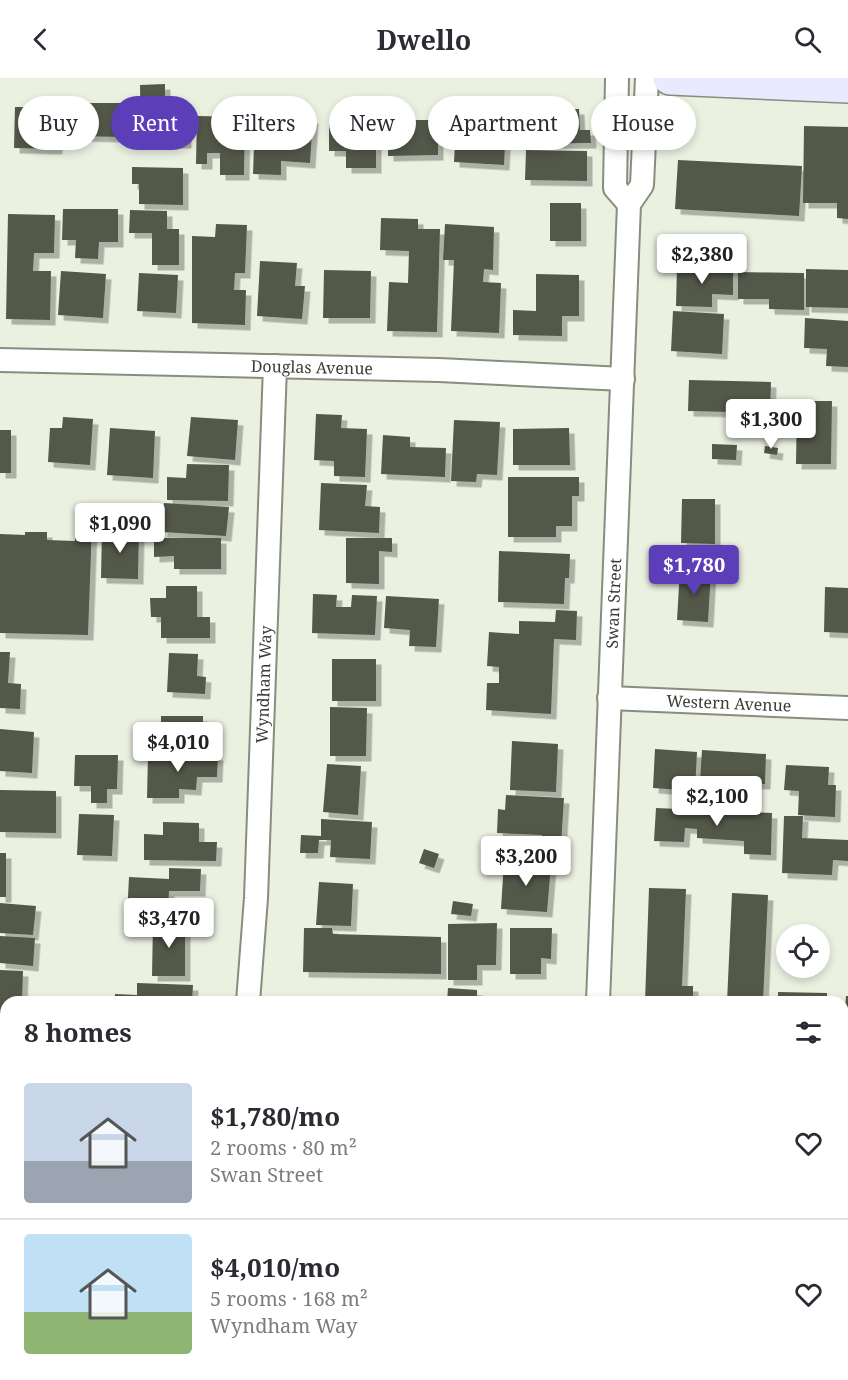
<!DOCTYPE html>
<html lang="en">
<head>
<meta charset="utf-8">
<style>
  body { margin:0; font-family:"Noto Serif",serif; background:#f2f2f3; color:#2b2b33; height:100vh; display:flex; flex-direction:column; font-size:22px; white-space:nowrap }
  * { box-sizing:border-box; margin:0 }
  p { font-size:20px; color:#7c7c81 }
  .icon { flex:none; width:33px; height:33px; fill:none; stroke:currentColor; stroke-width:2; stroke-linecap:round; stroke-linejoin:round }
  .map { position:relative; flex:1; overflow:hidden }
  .drawer { position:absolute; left:0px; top:918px; width:849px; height:384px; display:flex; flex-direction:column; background:#fff; border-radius:18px 18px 0 0; box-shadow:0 3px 9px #0003 }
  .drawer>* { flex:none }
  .guide { position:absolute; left:18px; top:18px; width:813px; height:54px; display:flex; gap:12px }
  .controls { position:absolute; left:776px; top:846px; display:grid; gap:12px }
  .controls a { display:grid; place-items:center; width:54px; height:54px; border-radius:50%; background:#fff; box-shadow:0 3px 9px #0003; font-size:30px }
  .price { position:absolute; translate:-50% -51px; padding:0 14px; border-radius:6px; background:#fff; color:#222; font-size:20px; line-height:39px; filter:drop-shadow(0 2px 3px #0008) }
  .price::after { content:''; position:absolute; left:50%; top:36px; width:18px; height:14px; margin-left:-9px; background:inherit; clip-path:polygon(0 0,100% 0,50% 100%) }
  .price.selected { background:#5c3fb8; color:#fff }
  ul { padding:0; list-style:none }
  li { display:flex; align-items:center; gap:18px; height:150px; padding:0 24px }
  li+li { border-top:2px solid #e1e1e2 }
  li span { display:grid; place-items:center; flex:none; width:168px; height:120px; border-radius:6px; color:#555 }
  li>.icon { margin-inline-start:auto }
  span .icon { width:72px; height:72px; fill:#fffc; stroke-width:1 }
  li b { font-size:26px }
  h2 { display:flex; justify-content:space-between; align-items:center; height:72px; padding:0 24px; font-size:26px }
  .pill { padding:0 21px; border-radius:27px; background:#fff; box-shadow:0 3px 9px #0003; font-size:21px; line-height:54px }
  .pill.selected { background:#5c3fb8; color:#fff }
  header { display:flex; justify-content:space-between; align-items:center; height:78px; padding:0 24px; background:#fff; font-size:27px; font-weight:700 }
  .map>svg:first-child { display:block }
  .building { fill:#53584a; filter:url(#shadow) }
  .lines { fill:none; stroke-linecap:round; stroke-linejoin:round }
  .service-casing { stroke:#888d7f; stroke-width:15 }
  .minor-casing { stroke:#888d7f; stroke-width:26 }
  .secondary-casing { stroke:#888d7f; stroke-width:36 }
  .service { stroke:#fff; stroke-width:12 }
  .minor { stroke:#fff; stroke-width:22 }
  .secondary { stroke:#ebe9fd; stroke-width:33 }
  .labels { text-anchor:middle; stroke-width:6; stroke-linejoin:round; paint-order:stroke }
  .street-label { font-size:16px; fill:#393b35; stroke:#ebf1e1 }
</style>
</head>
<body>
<header><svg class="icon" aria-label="back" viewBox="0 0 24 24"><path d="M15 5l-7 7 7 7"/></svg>Dwello<svg class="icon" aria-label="search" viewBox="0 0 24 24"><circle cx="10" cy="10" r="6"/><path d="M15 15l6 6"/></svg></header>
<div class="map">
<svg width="848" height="1302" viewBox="0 0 848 1302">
  <defs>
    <filter id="shadow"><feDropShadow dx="5.5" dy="5.5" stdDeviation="0" flood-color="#0004"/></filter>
  </defs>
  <rect width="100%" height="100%" fill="#ebf1e1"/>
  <!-- building -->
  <path class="building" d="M165 6V31H186V65H141L140 7Z
    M73 25H123V59L73 58Z
    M15 29H58L57 71 14 70Z
    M579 31 580 52H590L591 65 525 66V32Z
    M255 37 313 40 310 85 281 83V97L253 96Z
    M197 38 245 39 244 97H220V75H207V86H196Z
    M388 42H438V77L388 78Z
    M329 43 376 44V90H346V73H329Z
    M456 45 506 49 504 87 454 84Z
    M804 48 848 49V141L837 140V125H803Z
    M526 72 587 73V103L525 102Z
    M678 82 802 88 799 138 675 131Z
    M132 89 183 90V127L139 126V106H132Z
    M550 125H581V163H550Z
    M63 131H118V164H99L98 181 75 180 76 162H62Z
    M130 132 167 133V151H179V187H152V155H129Z
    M8 136 55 137 54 175H34L33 193H51L50 242 6 241Z
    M381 140 418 141V151H440L437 254 387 253 389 204 408 205 409 173 380 172Z
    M216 146 247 147 245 195H235L234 212H246L245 247 192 245V158L215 159Z
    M445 146 494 149 493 192 484 191 483 204 501 205 499 255 451 253 454 182H443Z
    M260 183 297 185 295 208H305L302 241 257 238Z
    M677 189 733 190V217L712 216V229L676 228Z
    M806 191 848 192V230L806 229Z
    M324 192 371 193 370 240H323Z
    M61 193 106 196 103 240 58 237Z
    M738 194 804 195V232L769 231V221H738Z
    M139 195 178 197 176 235 137 233Z
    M536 196 579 197V238H562V258L513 257V232L536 233Z
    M673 233 724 236 722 276 671 273Z
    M805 240 848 243V289L826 288 827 271 804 270Z
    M689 302 771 304 770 335 688 333Z
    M797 323H832L831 386H796Z
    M316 336 342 337 341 350 367 351 365 399 334 398V383L314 382Z
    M63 339 93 341 90 387 48 384 50 350H62Z
    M191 339 238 342 235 382 187 378Z
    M454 342 500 344 497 397 477 396 476 404 451 403Z
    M110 350 155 353 153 400 107 397Z
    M569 350 570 387H513V351Z
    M0 352H11V395H0Z
    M383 357 410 359V369L446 370 445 399 381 396Z
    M712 366 737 367 736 382 712 381Z
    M765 368 778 370 777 377 764 375Z
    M187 386 229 387 228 423 167 422V399L186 400Z
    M508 399H579V418H572V448H556V459H508Z
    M321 405 367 407 365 428 380 429 379 455 319 452Z
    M682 421H715V466L681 465Z
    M164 425 229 429 226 458 162 454Z
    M76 447H92L88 557 0 555V456L25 457V454H47V462L75 463Z
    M102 450 139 451 138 501 101 500Z
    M154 460H221V491H174V478L154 479Z
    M346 460H392V474L379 473V506L346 505Z
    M499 473 570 476 569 500H565L564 526 498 524Z
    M680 491 711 493 708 544 677 542Z
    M166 508H197V539H210V560H161V539H151L150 520H166Z
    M825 509 848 510V555L824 554Z
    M313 516 337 517 336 529H351L352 517 377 518 375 557 312 555Z
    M386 518 439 521 436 569 409 568 410 552 384 550Z
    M556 532 577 533 576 562 554 561 551 636 486 632 487 605H499V589L487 588 489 554 519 556V543L555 544Z
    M0 574H10L8 605 21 606 20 631 0 630Z
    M169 575 198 576 197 598 206 599 205 616 167 614Z
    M332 581H376V623H332Z
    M330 629 367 630 366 678H330Z
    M161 638H203V669L161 668Z
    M0 651 34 654 32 695 0 693Z
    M512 663 558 666 556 714 510 712Z
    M655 671 697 674 695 713 653 710Z
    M702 672 766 676 765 706 735 705 734 720 699 718Z
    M148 676 218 677 217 699H197L196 712 179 711V720H147Z
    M75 677H118L117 711H107V725H91V708H74Z
    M327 686 361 688 358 737 323 734Z
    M786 687 829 689 828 707H836L835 739 798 737 799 713 784 712Z
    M0 712 56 713V755L0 754Z
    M506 717 564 720 561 768 542 767V757L497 755 498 731 505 732Z
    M656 730 772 735 771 777 744 776V763L697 760V751L685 750 684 764 654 763Z
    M79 736 114 737 112 778 77 777Z
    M784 738H803L802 760 848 762V783L833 782 832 797 782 795Z
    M321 741 372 744 370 781 330 779 331 762H319L318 775H300L301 757 321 758Z
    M163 744 199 745V764H217L216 783 144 782V756L163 757Z
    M424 771 439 776 434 790 419 785Z
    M0 775H6V819H0Z
    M504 783 551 787 547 834 501 831Z
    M169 790 201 791 200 813H169L168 839 127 838 129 799 169 801Z
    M319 804 353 806 351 848 316 847Z
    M649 810 686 811 682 908H693V924H645Z
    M732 815 768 817 763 924H727Z
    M453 823 473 826 471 838 451 836Z
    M0 825 36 828 33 857 0 855Z
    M153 844H185V898H152Z
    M497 845 496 887H477V902H448V846Z
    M304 850H332L333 856 441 859V896L303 894Z
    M510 850H552L551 881 541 880V896H510Z
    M0 858 35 860 33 888 0 885Z
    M0 892 23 893 22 924H6V939H0Z
    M137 905 193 907 192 924H115V916L137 917Z
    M448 910 477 912V924H447Z
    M778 914 827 915V924H778Z
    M512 918 541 920V924H512Z
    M846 918H848V958H843Z
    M327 919H361V924H327Z
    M0 967H6L2 1024H0Z
    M843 1061H848V1098H843Z
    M0 1082H6V1120H0Z
    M843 1113H848V1219H843Z
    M1 1244 6 1249V1285L0 1291Z
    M843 1252H848V1302H834L835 1296H843Z
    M82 1296H106V1302H82Z
    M115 1296H163L162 1302H115Z
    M253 1296H298V1302H253Z
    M317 1296H360V1301L317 1302Z
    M377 1296H404V1302H377Z
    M440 1296H473V1302H440Z
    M484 1296H544V1302H483Z
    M644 1296H674V1302H644Z
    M725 1296H753V1302H725Z
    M764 1296H809V1300L764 1298Z"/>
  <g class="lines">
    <defs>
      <path id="service" d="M0 952H6"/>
      <g id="minor">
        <path d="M617 0 615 110 629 126"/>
        <path id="s1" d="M0 282 439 292 623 301"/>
        <path id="s2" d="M609 620 848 630"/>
        <path id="s3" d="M248 924 256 820 275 288"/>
        <path id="s4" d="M598 924 629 126 642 107 647 0"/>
        <path d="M843 1014H848"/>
        <path d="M0 1192 6 1193"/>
        <path d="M201 1302V1296"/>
        <path d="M582 1302 583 1296"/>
      </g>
      <path id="secondary" d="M670 0 848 8"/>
    </defs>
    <!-- service casing -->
    <use href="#service" class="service-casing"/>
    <!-- minor casing -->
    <use href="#minor" class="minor-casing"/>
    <!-- secondary casing -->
    <use href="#secondary" class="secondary-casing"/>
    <!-- service -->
    <use href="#service" class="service"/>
    <!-- minor -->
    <use href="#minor" class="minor"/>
    <!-- secondary -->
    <use href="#secondary" class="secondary"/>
  </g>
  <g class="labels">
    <!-- street labels -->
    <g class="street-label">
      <text dy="6" stroke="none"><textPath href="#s1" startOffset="312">Douglas Avenue</textPath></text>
      <text dy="6" stroke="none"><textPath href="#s4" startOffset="399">Swan Street</textPath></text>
      <text dy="6" stroke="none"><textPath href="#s3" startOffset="318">Wyndham Way</textPath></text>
      <text dy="6" stroke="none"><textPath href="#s2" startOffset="120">Western Avenue</textPath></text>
    </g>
  </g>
</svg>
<div class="controls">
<a><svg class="icon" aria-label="locate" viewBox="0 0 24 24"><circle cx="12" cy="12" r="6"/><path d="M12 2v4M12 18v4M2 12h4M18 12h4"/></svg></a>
</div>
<b class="price" style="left:702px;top:207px">$2,380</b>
<b class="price" style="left:771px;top:372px">$1,300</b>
<b class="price" style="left:120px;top:476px">$1,090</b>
<b class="price selected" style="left:694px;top:518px">$1,780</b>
<b class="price" style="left:178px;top:695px">$4,010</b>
<b class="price" style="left:717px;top:749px">$2,100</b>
<b class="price" style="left:526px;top:809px">$3,200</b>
<b class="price" style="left:169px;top:871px">$3,470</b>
<div class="guide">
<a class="pill">Buy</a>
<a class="pill selected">Rent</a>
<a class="pill">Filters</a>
<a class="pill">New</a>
<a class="pill">Apartment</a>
<a class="pill">House</a>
</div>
<section class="drawer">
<h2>8 homes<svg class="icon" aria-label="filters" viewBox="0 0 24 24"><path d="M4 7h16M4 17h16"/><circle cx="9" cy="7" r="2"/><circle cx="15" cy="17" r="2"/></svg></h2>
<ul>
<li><span style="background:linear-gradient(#c9d6e8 65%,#9aa5b1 0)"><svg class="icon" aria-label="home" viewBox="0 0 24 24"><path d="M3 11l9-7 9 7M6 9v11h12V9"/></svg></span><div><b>$1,780/mo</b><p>2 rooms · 80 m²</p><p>Swan Street</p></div><svg class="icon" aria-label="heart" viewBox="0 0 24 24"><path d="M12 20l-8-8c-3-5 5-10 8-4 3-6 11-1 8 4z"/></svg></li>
<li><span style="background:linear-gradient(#bfe0f5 65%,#8fb573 0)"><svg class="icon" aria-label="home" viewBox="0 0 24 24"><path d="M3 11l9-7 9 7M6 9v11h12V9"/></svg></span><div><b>$4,010/mo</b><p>5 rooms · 168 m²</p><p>Wyndham Way</p></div><svg class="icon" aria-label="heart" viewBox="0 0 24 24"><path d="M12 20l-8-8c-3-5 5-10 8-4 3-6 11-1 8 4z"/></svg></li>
</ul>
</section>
</div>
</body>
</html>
